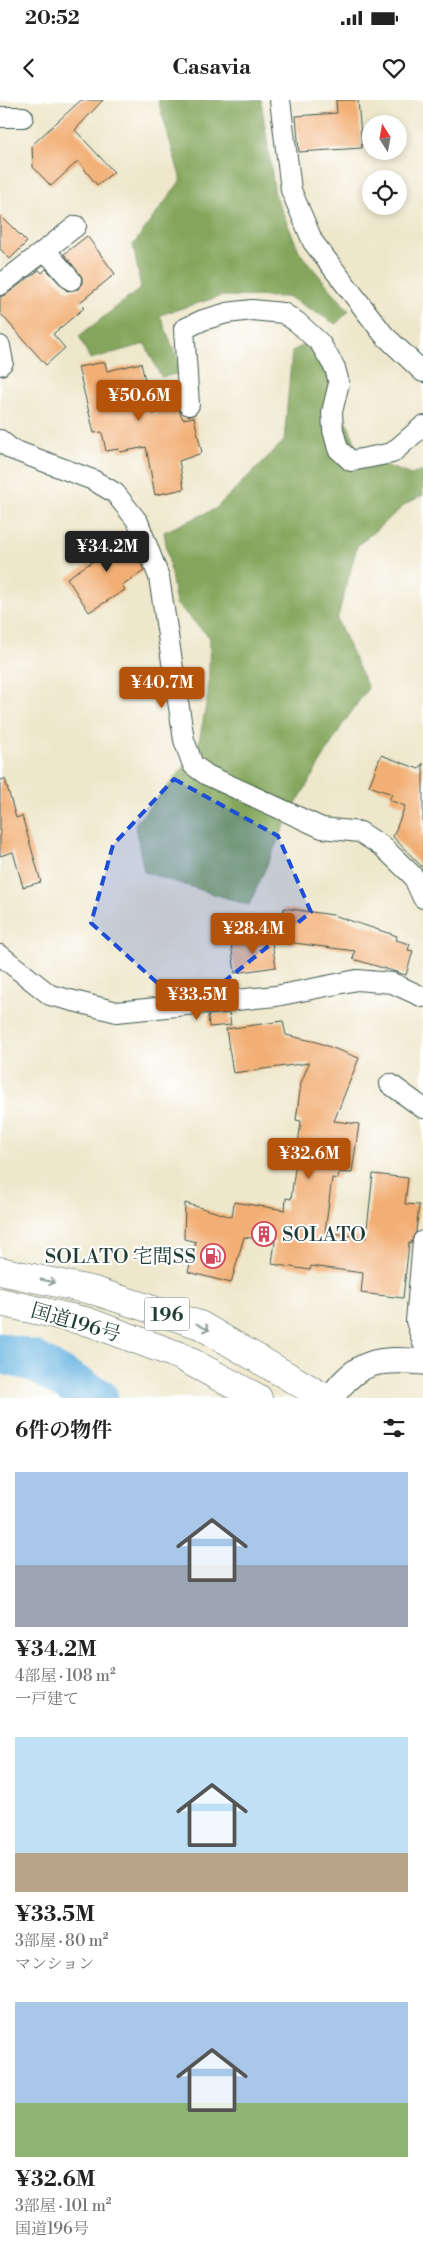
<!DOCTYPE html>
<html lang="ja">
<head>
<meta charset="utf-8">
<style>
  body { margin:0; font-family:"Libre Bodoni","Noto Serif JP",serif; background:#f2f2f2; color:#222; height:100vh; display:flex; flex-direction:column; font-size:19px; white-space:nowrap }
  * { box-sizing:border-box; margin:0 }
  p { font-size:16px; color:#767676 }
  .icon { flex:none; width:28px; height:28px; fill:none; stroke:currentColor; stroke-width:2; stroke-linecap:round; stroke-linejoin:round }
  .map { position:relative; height:1298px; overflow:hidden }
  .side { display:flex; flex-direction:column; background:#fff; flex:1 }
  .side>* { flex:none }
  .needle { width:32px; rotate:349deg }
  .tools { position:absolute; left:362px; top:15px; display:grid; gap:10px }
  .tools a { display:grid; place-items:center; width:45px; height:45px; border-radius:50%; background:#fff; box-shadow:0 2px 8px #0003; font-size:25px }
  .price { position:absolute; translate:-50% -42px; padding:0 11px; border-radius:5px; background:#b45309; color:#fff; font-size:16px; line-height:32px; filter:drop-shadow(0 1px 2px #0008) }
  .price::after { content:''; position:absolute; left:50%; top:30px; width:15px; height:11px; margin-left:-8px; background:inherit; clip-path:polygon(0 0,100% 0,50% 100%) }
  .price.current { background:#222; color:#fff }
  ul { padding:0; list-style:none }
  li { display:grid; align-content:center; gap:10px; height:265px; padding:0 15px }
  li span { display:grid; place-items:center; height:155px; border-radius:0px; color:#555 }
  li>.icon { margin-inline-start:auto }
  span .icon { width:90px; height:90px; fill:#fffc; stroke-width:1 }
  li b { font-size:21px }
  h2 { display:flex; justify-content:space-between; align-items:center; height:60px; padding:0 15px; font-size:21px }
  .status { display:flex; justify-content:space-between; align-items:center; height:35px; padding:0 25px; background:#fff; direction:ltr }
  .status svg { height:14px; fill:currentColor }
  header { display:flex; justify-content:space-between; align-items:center; height:65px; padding:0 15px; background:#fff; font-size:22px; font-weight:800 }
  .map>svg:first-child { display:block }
  .forest { fill:#84a65b; stroke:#527248 }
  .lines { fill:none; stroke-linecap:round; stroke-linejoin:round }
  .river { stroke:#66b3e0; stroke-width:41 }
  .building { fill:#f2af75 }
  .minor-casing { stroke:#3e564b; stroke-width:22 }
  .tertiary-casing { stroke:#3e564b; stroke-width:27 }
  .trunk-casing { stroke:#3e564b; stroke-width:29 }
  .minor { stroke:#fff; stroke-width:20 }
  .tertiary { stroke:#fff; stroke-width:25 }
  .trunk { stroke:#fff; stroke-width:28 }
  .oneway { stroke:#8f9e9a }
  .marked { fill:#1d4ed8; fill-opacity:0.2; stroke:#1d4ed8; stroke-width:4; stroke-dasharray:10 6; stroke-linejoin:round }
  .labels { text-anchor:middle; stroke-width:4; stroke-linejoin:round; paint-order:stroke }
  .shield { fill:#fff; stroke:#627771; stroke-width:1 }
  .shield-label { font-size:19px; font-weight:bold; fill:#1f3d34 }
  .poi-label { font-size:20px; fill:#1f3d34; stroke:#fff; text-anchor:start }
  .street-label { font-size:20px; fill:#1f3d34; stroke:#fff }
</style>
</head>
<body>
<div class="status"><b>20:52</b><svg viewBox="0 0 49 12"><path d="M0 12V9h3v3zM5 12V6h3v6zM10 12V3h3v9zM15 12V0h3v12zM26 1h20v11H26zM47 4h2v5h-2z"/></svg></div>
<header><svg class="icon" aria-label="back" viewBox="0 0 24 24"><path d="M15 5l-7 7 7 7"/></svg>Casavia<svg class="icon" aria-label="heart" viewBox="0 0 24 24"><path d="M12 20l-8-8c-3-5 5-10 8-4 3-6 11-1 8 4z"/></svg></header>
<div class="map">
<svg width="423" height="1298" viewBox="0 0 423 1298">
  <rect width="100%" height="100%" fill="#fff"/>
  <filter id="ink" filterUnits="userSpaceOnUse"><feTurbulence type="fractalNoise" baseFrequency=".02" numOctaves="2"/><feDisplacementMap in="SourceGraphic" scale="10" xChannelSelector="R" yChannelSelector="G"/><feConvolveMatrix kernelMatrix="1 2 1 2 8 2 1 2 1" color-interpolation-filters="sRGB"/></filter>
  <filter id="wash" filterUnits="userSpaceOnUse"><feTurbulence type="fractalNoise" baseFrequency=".0096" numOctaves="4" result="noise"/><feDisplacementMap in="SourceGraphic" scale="20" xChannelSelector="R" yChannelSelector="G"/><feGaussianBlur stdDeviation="1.12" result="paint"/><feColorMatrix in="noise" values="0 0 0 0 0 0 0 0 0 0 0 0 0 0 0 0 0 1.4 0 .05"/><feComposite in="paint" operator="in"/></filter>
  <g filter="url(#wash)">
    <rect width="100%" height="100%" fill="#eee7cb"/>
    <!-- forest -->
    <path class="forest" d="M158 0H261L275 95 300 153 349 211 336 224 289 197 221 196 160 215 183 273 161 277 145 244 90 259 79 236 141 188 133 145 181 80Z
      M314 240 360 355 411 375 423 371V395L406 404 357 446 337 520 368 588 341 627 289 716 249 805 144 772 135 724 177 675 198 647 208 595 210 538 176 504 164 432 215 409 284 341 292 251Z"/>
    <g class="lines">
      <!-- river -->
      <path class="river" d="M0 1253 33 1261 98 1298"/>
    </g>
    <g id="blocks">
      <!-- building -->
      <path class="building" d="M81 0H103L75 30 114 72 97 85 78 61 51 86 33 67 32 45Z
        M336 0H358L362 48 299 52 296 16 337 13Z
        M0 115 27 142 10 159 0 149Z
        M87 136 115 174 79 203 84 208 53 234 65 248 46 265 0 213V197L7 194 39 170 42 173 46 169 67 191 78 189 82 183V177L64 154Z
        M105 262 107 271 141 263 153 314 178 309 183 319 194 317 202 353 179 361 184 389 155 395 146 347 120 352 119 349 106 351 102 332 94 333 78 267Z
        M123 433 139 459 144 471 122 485 125 490 89 512 67 478 98 458 94 451Z
        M381 655 419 669 423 663V768L393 737 405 706 389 700 392 694 369 686Z
        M5 679 16 718 22 716 41 782 23 787 13 752 0 756V680Z
        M284 808 333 815 397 836 396 840 410 844 408 850 413 851 406 875 353 859 355 851 279 841Z
        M271 837 276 867 235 873 231 843Z
        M229 913 231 925 209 927 208 915Z
        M283 921 286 935 317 942 359 958 334 1021 359 1024 352 1073 339 1072 338 1079 332 1078 325 1132 366 1138 373 1074 408 1078 405 1104 419 1105 416 1132 411 1143H409L403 1198 361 1193 363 1173 311 1166 310 1170 272 1164 275 1141 244 1137 231 1183 188 1172 196 1142 184 1139 185 1103 232 1117 234 1102 285 1110 286 1098 291 1099 301 1021 296 1020 301 983 309 963 233 973 226 929Z"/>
    </g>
  </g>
  <g filter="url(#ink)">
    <use href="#blocks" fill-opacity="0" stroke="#3e564b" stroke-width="1"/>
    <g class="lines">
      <defs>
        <path id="minor" d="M280 0 291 90 313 142 384 235 423 272
          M0 17H23
          M45 150 71 180
          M0 185 76 126
          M0 246 3 262 0 265
          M189 305 184 229 203 220 227 213 252 210 283 213 297 222 320 243 335 268 339 283 332 312 333 330 338 349 351 361 392 353 423 326
          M0 340 11 349 93 380 115 393 138 422 159 477 184 640 193 665 207 675 322 728 360 732 383 747 413 776 423 798
          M0 855 50 895 117 912 276 896 357 880 392 883 423 897
          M390 984 423 1008
          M423 1141 416 1221 423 1243"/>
        <path id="tertiary" d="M331 1298C357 1260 379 1258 423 1262"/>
        <path id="trunk" d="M0 1171 95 1191 200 1225 325 1298
          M0 1202 89 1222 180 1256 258 1298"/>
      </defs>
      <!-- minor casing -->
      <use href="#minor" class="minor-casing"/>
      <!-- tertiary casing -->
      <use href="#tertiary" class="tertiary-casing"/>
      <!-- trunk casing -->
      <use href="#trunk" class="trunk-casing"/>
      <!-- minor -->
      <use href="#minor" class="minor"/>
      <!-- tertiary -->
      <use href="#tertiary" class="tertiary"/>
      <!-- trunk -->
      <use href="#trunk" class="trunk"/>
    </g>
    <!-- one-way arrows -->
    <defs><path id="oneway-shaft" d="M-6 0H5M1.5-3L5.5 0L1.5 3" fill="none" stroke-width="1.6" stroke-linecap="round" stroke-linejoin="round" transform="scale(1.25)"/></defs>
    <g class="oneway">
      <use href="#oneway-shaft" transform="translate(48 1181) rotate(11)"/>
      <use href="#oneway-shaft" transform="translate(203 1227) rotate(27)"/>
    </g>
  </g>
  <!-- marked area -->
  <path class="marked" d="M174 679 278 736 311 812 216 888H163L91 823 113 745Z"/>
  <!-- icons -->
  <defs>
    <symbol id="building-ring" viewBox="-11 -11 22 22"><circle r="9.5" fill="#fff" stroke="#d1495b" stroke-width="1.5"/><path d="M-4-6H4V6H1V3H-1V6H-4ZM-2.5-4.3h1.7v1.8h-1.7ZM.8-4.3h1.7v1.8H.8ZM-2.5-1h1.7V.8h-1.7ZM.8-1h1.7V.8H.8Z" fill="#d1495b"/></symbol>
    <symbol id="fuel-ring" viewBox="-11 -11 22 22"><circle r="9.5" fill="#fff" stroke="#d1495b" stroke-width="1.5"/><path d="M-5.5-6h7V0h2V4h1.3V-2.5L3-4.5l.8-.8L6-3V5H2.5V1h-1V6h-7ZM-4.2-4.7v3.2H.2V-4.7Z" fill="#d1495b"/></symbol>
  </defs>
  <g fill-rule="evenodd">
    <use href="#building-ring" x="250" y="1120" width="28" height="28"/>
    <use href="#fuel-ring" x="199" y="1142" width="28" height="28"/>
  </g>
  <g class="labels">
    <!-- shield labels -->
    <rect class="shield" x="144.5" y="1197.5" width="45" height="33" rx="4"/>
    <g class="shield-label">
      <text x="167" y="1221">196</text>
    </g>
    <!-- poi labels -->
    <g class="poi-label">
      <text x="282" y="1141">SOLATO</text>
      <text x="196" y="1163" text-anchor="end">SOLATO 宅間SS</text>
    </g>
    <!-- street labels -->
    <g class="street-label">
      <text transform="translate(76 1222) rotate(16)" y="7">国道196号</text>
    </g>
  </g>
</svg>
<div class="tools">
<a><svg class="needle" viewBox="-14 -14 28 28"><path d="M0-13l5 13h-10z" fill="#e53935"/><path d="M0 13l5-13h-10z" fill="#767676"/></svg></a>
<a><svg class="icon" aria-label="locate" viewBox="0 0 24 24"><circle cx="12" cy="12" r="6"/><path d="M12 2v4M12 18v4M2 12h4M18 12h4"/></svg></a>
</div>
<b class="price" style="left:139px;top:322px">¥50.6M</b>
<b class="price current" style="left:107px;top:473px">¥34.2M</b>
<b class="price" style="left:162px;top:609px">¥40.7M</b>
<b class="price" style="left:253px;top:855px">¥28.4M</b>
<b class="price" style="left:197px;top:921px">¥33.5M</b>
<b class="price" style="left:309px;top:1080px">¥32.6M</b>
</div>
<section class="side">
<h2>6件の物件<svg class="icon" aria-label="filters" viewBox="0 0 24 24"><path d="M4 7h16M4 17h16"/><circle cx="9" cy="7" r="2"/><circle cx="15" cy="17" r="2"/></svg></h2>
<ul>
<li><span style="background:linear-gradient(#a9c7e8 60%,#9aa5b1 0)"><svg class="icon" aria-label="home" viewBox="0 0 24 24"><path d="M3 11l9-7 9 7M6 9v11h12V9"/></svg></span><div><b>¥34.2M</b><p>4部屋 · 108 m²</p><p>一戸建て</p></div></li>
<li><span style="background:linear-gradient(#bfe0f5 75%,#b9a48a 0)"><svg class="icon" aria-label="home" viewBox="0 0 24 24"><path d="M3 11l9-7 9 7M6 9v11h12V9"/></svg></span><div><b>¥33.5M</b><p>3部屋 · 80 m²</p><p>マンション</p></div></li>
<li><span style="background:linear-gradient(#a9c7e8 65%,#8fb573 0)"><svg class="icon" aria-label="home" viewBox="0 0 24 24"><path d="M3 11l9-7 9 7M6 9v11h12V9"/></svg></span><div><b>¥32.6M</b><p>3部屋 · 101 m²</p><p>国道196号</p></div></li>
</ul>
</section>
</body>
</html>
